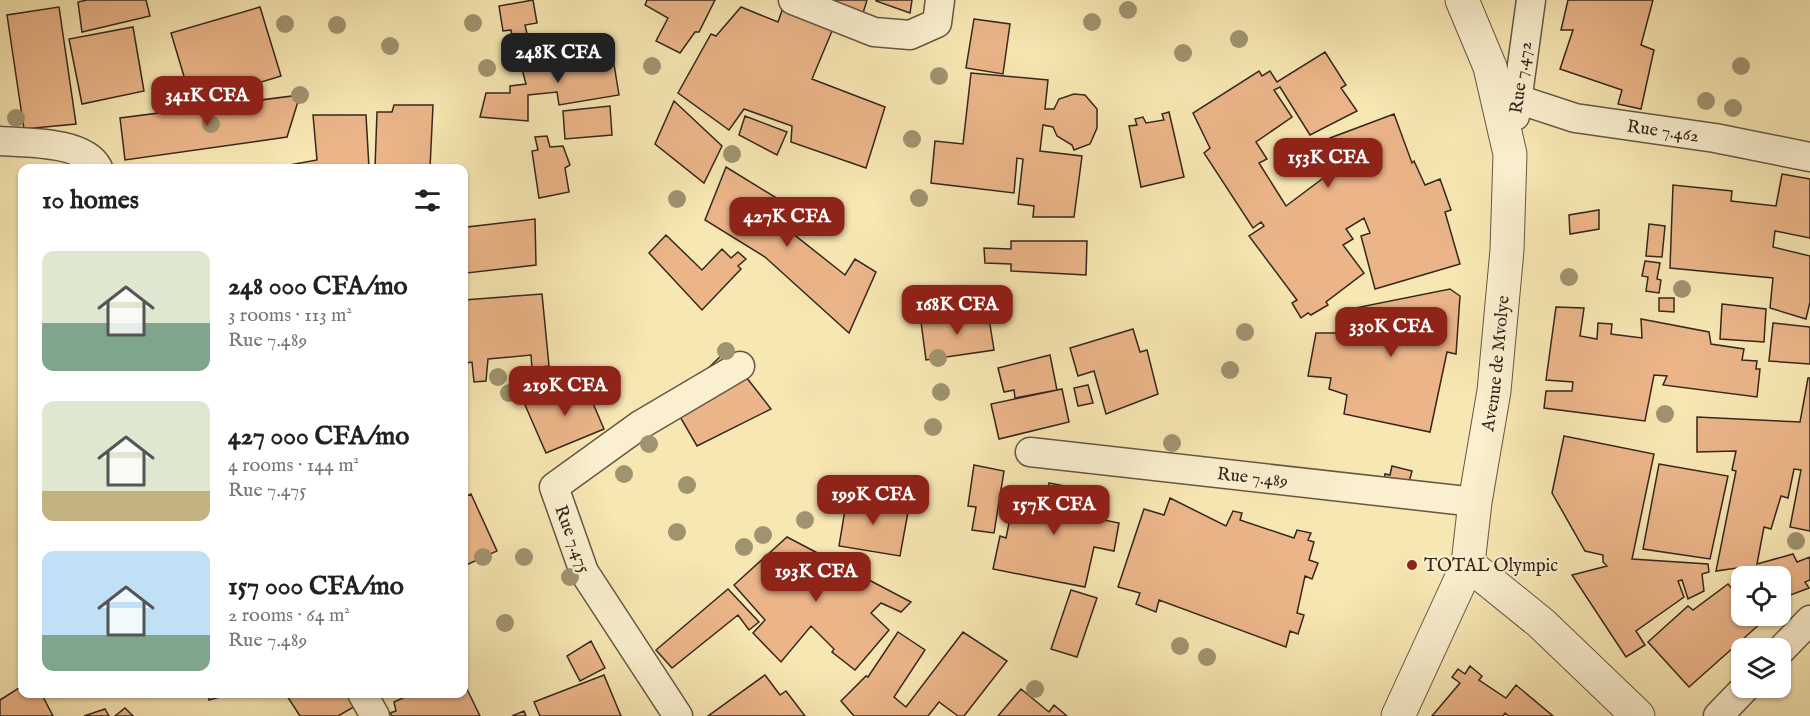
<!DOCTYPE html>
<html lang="en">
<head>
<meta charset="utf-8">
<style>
  body { margin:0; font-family:"IM FELL English",serif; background:#f2f2f2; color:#222; height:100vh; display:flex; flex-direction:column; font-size:22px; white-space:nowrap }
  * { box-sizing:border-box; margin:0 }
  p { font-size:20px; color:#767676 }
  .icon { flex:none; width:33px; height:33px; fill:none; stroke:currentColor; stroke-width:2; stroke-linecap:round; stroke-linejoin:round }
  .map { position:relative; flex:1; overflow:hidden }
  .side { position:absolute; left:18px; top:164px; width:450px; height:534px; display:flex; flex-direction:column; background:#fff; border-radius:12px; box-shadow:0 2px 4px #0004 }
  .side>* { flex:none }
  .fabs { position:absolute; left:1731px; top:566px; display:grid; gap:12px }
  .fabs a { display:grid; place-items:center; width:60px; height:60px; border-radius:12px; background:#fff; box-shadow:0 2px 4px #0004; font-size:30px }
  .price { position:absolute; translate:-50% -51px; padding:0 14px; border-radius:12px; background:#8f2418; color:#fff; font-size:20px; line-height:39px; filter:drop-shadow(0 2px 3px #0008) }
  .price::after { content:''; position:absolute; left:50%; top:36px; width:18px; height:14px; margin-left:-9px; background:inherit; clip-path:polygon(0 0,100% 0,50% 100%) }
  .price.selected { background:#222; color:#fff }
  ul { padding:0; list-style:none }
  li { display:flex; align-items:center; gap:18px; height:150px; padding:0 24px }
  li span { display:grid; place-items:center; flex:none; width:168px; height:120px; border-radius:12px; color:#555 }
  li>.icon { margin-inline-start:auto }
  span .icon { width:72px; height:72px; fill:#fffc; stroke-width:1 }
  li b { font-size:26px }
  h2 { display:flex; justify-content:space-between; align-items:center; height:72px; padding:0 24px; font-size:26px }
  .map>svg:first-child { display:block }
  .building { fill:#ebb589; stroke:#35271e; stroke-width:1.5 }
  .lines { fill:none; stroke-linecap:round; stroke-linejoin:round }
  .minor-casing { stroke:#665743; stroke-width:31 }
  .tertiary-casing { stroke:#665743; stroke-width:35 }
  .minor { stroke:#faefce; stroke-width:28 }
  .tertiary { stroke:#faefce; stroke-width:33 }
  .tree { fill:#a09370 }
  .poi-dot { fill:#8f2418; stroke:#faefce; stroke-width:2 }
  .labels { text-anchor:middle; stroke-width:4.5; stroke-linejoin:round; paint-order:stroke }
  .street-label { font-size:18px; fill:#35271e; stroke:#faefce }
  .poi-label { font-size:18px; fill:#35271e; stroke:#faefce; text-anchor:start }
</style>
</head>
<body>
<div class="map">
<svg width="1810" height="716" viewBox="0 0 1810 716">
  <rect width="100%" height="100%" fill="#f7e7b3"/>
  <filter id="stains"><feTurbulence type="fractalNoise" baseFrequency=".00333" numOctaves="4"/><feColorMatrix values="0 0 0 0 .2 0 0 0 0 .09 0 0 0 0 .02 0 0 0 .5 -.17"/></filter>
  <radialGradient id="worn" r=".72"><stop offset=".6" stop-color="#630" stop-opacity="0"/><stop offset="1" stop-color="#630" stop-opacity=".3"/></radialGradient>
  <!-- building -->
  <path class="building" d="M87 0H146L150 16 82 32 78 2Z
    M533 0 537 23 525 25 528 38 513 41 511 30 503 31 499 6Z
    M647 0H715L699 32H695L680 53 656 41 668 18 645 5Z
    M824 0H867L863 13Z
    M876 0H912L910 13 876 1Z
    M1568 0H1653L1641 45 1654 50 1641 109 1618 104 1622 90 1560 69 1573 30H1561Z
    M785 2 837 19 812 79 885 107 866 168 791 142 792 126 744 109 729 130 678 93 711 34 716 36 741 7 778 22Z
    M59 7 76 124 24 129 7 15Z
    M260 7 281 76 192 103 171 33Z
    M974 19 1010 24 1003 74 966 68Z
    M133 27 144 91 82 104 69 39Z
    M611 46 619 95 559 105 557 92 528 95V121L480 117 486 93H510V86L526 84 522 69 554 64 553 57Z
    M1325 52 1346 85 1341 88 1357 111 1310 135 1280 87 1274 90 1292 117 1256 142 1267 159 1259 163 1286 206 1342 164 1330 138 1394 114 1412 163 1414 161 1425 185 1440 179 1451 210 1445 212 1460 264 1375 289 1361 236 1370 233 1364 218 1346 229 1353 239 1343 245 1364 273 1326 302 1328 305 1311 315 1308 313 1301 318 1292 303 1297 300 1249 236 1264 226 1261 222 1253 228 1204 153 1210 148 1193 113 1259 71 1262 76 1270 71 1277 82Z
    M971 73 1048 80 1045 109H1054L1059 99 1074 94 1085 95 1097 109V128L1090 144 1074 150 1072 145 1057 136 1053 127 1043 125 1040 151 1082 156 1074 217H1033L1034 206 1018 204 1023 159 1017 158 1014 193 931 183 935 141 963 144Z
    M300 95 287 137 125 160 120 118Z
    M674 101 722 146 704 183 655 144Z
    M394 105H433L430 168H375L377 112H392Z
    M610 106 612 135 565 139 563 111Z
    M1169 112 1184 177 1141 187 1129 126 1137 125 1135 119 1143 117 1146 123 1164 120 1162 114Z
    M313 115H366L369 168H273L317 160Z
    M745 116 787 132 777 155 739 135Z
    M547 136 550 147 563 146 570 165 565 168 569 192 539 198 532 151 538 150 535 137Z
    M726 167 788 205 777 221 845 275 855 259 876 272 849 333 765 257 705 220Z
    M1782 174 1810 179V238L1775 231 1773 247 1810 256V302L1806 319 1770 308 1773 278 1670 268 1673 185 1732 191 1731 201 1776 206Z
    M1599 210V229L1570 234 1569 215Z
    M535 219 536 265 467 273V227Z
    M1649 224 1665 226 1662 257 1646 256Z
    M666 235 702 270 722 249 731 258 738 252 746 259 738 266 741 269 702 310 649 253Z
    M1011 241H1087L1086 275 1011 271V264L985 263 984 248 1011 249Z
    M1645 261 1660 263 1657 279 1661 280 1659 293 1646 291 1648 277 1642 276Z
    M1450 289 1460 296 1456 354 1447 352 1430 432 1344 414 1347 395 1329 389 1331 378 1308 376 1316 333H1340V311Z
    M542 294 549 366 532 368 531 355 488 359 486 381 474 382 472 362 466 363 464 332V300Z
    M1659 298H1674V312L1659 311Z
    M1722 304 1766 309 1764 342 1720 339Z
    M1556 307 1584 308 1580 336 1597 339 1598 323 1612 324 1611 334 1642 338 1641 319 1709 332 1711 344 1744 349 1742 360 1757 361 1756 369H1760L1757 397 1663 385 1667 376 1654 375 1645 421 1544 408 1546 391H1572L1573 382 1546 380Z
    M988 312 994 350 926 360 921 322Z
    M1773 323 1810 327V364L1769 361Z
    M1133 329 1140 352 1147 350 1158 394 1106 414 1094 371 1078 376 1070 348Z
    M726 351 771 409 697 446 672 403Z
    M1050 355 1057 390 1015 398 1014 390 1004 392 998 368Z
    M1808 378H1810V531L1790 527 1801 470 1794 469 1788 498 1781 496 1771 529 1764 527 1757 564 1793 554 1797 562 1810 557V580L1805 582 1809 588 1780 599V576L1742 577 1737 568 1716 571 1736 471 1732 470 1736 451 1697 452V417L1800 422Z
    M583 380 604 429 546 453 525 405Z
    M1088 385 1093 403 1078 406 1074 388Z
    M1062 389 1069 422 999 439 991 404Z
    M1564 436 1654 454 1632 559 1708 564 1709 572 1702 574 1704 591 1688 599 1682 580 1678 581 1684 597 1636 631 1645 645 1626 657 1572 575 1607 566 1603 562V555L1585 551 1552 493Z
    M1659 464 1728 476 1710 559 1643 549Z
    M974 465 1004 471 994 533 972 530 976 507 968 506Z
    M1392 466 1412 471 1405 497 1383 491 1385 474 1390 475Z
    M819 483 832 485 830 498 818 497Z
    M1049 483 1081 489 1080 496 1103 501 1099 519 1119 523 1114 551 1094 547 1085 587 993 569 1000 536 1006 538 1016 489 1046 495Z
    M848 492 885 499 884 507 908 512 900 556 839 546Z
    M471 494 497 551 464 566V497Z
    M1170 498 1226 526 1233 511 1242 513 1240 520 1294 538 1297 530 1311 533 1308 540 1314 542 1309 560 1318 563 1312 579 1305 576 1297 613 1304 615 1298 634 1290 631 1286 647 1159 600 1156 612 1136 604 1140 593 1118 587 1144 509 1164 515Z
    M787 537 911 602 901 612 881 603 871 613 889 630 855 670 832 652 834 649 811 626 781 662 753 633 765 620 734 585Z
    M1728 584 1742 600V615H1754L1761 623 1689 687 1648 642 1688 606 1693 610Z
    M728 589 759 622 749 630 738 615 672 668 656 650Z
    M1071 590 1097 598 1077 657 1051 649Z
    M898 632 925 650 894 697 906 707 963 632 1007 661 964 716H958L939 702 928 716H854L841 701 866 676 868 677Z
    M591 641 605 668 580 681 567 656Z
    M1470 666 1482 676 1479 680 1506 698 1516 685 1553 716H1509L1505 713 1503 716H1432L1460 683 1452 677 1458 669 1465 674Z
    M604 675 621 716H540L534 702Z
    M765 675 780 695 786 691 805 716H708Z
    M464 683 480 716H392L390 713 396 711 394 702 414 693H464Z
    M22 686V693H41L53 716H0V700Z
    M1021 689 1049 712 1054 705 1067 716H998Z
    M208 693H231V694L209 700Z
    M285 693H352L359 704 338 716H300Z
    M125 708 133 716H115Z
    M105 709 109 716H84Z
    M524 711 526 716H512Z"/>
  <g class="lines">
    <defs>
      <g id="minor">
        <path d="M793 0 874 32 910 35 937 23 940 0"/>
        <path id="s1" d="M1517 99 1575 118 1715 138 1810 157"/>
        <path id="s2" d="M1515 116 1531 0"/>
        <path d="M0 141C27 143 84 141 98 168"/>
        <path id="s3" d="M1030 452 1475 502"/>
        <path d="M1780 651 1810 620"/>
        <path d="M362 693 375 716"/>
        <path d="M678 716 584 572 554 487 640 425 740 366"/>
        <path d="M1718 716 1746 687"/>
      </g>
      <g id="tertiary">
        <path d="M1468 564 1541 623 1638 716"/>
        <path id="s4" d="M1398 716 1468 564 1475 502 1494 391 1507 250 1510 154 1490 67 1462 0"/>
      </g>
    </defs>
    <!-- minor casing -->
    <use href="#minor" class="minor-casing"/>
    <!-- tertiary casing -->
    <use href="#tertiary" class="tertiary-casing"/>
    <!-- minor -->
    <use href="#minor" class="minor"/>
    <!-- tertiary -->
    <use href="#tertiary" class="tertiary"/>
  </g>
  <!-- trees -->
  <g class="tree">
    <circle cx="1128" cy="10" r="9"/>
    <circle cx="1092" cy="22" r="9"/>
    <circle cx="473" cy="23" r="9"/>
    <circle cx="285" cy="24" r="9"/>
    <circle cx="337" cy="25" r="9"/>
    <circle cx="1239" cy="39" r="9"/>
    <circle cx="390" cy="46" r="9"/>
    <circle cx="537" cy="46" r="9"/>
    <circle cx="1183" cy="53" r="9"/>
    <circle cx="652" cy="66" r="9"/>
    <circle cx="1741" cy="66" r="9"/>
    <circle cx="487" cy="68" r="9"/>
    <circle cx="939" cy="76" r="9"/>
    <circle cx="300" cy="95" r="9"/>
    <circle cx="1706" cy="101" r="9"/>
    <circle cx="1733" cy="108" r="9"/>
    <circle cx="16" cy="118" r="9"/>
    <circle cx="211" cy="124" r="9"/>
    <circle cx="912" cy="139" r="9"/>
    <circle cx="732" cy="154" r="9"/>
    <circle cx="919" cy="198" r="9"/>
    <circle cx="677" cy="199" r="9"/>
    <circle cx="1569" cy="277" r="9"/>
    <circle cx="1682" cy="289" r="9"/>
    <circle cx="1245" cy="332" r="9"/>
    <circle cx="726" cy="351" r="9"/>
    <circle cx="938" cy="358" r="9"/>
    <circle cx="1230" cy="370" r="9"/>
    <circle cx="498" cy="377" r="9"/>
    <circle cx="941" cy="392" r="9"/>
    <circle cx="509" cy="393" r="9"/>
    <circle cx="1665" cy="414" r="9"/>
    <circle cx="933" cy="427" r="9"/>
    <circle cx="1172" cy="443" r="9"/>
    <circle cx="649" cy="444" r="9"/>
    <circle cx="624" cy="474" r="9"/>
    <circle cx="687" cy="485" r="9"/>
    <circle cx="805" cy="520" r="9"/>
    <circle cx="677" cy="532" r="9"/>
    <circle cx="763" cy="535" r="9"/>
    <circle cx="1796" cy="541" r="9"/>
    <circle cx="744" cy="547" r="9"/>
    <circle cx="483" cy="557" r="9"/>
    <circle cx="524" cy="557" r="9"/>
    <circle cx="570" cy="577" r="9"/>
    <circle cx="505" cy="623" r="9"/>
    <circle cx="1180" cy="646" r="9"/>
    <circle cx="1207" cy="657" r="9"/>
    <circle cx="1035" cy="689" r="9"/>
  </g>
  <!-- markers -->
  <circle class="poi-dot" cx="1412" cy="565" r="6"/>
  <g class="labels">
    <!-- street labels -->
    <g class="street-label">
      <text dy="6" stroke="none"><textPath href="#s2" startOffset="39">Rue 7.472</textPath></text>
      <text dy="6" stroke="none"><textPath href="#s1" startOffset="150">Rue 7.462</textPath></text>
      <text dy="6" stroke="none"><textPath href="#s4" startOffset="370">Avenue de Mvolye</textPath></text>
      <text dy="6" stroke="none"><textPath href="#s3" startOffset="224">Rue 7.489</textPath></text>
      <text transform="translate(573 539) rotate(69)" y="6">Rue 7.475</text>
    </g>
    <!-- poi labels -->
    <g class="poi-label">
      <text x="1424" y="571">TOTAL Olympic</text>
    </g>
  </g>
  <rect width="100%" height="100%" filter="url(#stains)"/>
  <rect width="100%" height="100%" fill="url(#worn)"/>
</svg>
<div class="fabs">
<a><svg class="icon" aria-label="locate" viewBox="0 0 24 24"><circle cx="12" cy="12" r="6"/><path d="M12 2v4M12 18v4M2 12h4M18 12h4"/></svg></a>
<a><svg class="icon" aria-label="layers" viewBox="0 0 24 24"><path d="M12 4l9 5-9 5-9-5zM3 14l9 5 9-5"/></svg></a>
</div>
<b class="price selected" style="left:558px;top:84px">248K CFA</b>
<b class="price" style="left:207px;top:127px">341K CFA</b>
<b class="price" style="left:1328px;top:189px">153K CFA</b>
<b class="price" style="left:787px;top:248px">427K CFA</b>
<b class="price" style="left:957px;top:336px">168K CFA</b>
<b class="price" style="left:1391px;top:358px">330K CFA</b>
<b class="price" style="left:565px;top:417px">219K CFA</b>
<b class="price" style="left:873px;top:526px">199K CFA</b>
<b class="price" style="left:1054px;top:536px">157K CFA</b>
<b class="price" style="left:816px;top:603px">193K CFA</b>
<section class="side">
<h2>10 homes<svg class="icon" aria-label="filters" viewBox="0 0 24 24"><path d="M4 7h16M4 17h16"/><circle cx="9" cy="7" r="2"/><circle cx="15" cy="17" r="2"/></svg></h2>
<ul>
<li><span style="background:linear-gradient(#dfe7d0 60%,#7fa58c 0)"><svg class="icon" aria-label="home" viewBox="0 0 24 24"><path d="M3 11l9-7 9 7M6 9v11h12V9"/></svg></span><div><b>248 000 CFA/mo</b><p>3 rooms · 113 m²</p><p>Rue 7.489</p></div></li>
<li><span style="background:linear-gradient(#dfe7d0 75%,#c2b280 0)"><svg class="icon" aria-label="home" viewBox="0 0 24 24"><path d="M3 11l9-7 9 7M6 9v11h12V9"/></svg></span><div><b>427 000 CFA/mo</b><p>4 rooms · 144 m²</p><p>Rue 7.475</p></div></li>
<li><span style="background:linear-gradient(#bfe0f5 70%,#7fa58c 0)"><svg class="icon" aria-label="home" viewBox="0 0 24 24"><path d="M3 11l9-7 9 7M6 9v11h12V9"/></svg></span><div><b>157 000 CFA/mo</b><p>2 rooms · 64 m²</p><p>Rue 7.489</p></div></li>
</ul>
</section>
</div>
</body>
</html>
